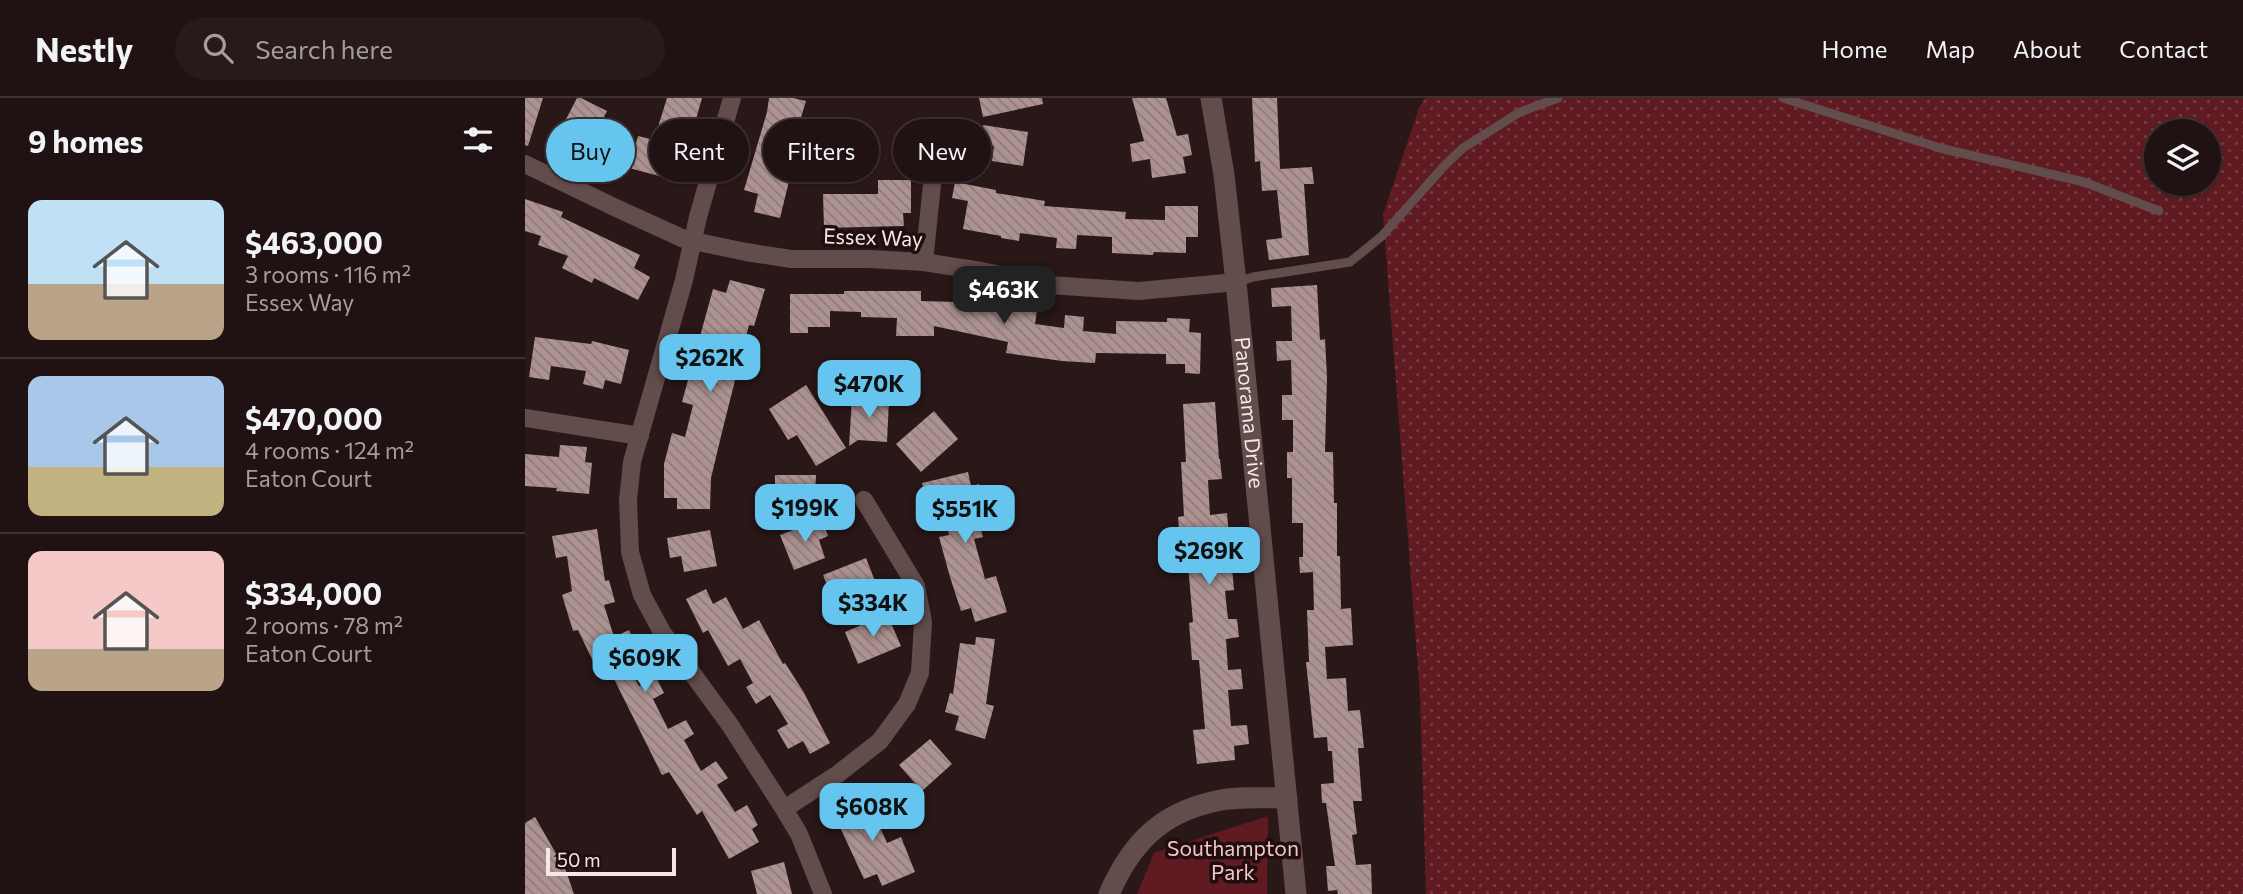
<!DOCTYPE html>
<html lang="en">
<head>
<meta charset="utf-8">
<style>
  body { margin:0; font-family:Commissioner,sans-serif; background:#281a1b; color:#f1f3f6; height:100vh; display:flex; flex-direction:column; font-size:26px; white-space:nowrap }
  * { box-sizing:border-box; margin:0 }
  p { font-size:23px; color:#a29d9f }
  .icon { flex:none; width:38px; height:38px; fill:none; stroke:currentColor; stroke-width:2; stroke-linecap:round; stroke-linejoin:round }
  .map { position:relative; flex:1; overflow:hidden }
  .drawer { display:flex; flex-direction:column; background:#201112; width:525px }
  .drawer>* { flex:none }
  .banner { position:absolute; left:21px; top:21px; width:665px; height:63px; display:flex; gap:14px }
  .controls { position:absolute; left:1619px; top:21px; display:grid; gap:14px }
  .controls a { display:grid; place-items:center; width:77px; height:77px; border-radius:50%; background:#201112; box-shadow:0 2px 5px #0004,0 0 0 2px #3d3132; font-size:35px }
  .scale { position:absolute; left:21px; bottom:18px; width:130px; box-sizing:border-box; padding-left:7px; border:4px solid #f6e7e7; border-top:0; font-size:19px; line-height:24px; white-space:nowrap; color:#f6e7e7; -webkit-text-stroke:5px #200e0f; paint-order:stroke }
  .price { position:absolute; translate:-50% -60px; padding:0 16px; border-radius:14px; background:#65c5ee; color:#111; font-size:23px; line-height:46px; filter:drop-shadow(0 2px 4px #0008) }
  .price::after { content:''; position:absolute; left:50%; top:42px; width:21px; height:16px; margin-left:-10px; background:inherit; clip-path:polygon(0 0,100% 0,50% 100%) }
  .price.current { background:#222; color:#fff }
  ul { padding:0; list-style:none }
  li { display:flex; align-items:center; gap:21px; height:175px; padding:0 28px }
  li+li { border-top:2px solid #3d3132 }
  li span { display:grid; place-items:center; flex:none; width:196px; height:140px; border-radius:14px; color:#555 }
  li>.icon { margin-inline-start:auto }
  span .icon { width:84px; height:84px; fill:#fffc; stroke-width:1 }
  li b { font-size:30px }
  h2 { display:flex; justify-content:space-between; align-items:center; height:84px; padding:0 28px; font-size:30px }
  .pill { padding:0 24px; border-radius:32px; background:#201112; box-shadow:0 2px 5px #0004,0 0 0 2px #3d3132; font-size:24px; line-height:63px }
  .pill.current { background:#65c5ee; color:#111 }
  header { display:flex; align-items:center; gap:42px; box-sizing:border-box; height:98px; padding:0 35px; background:#201112; border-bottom:2px solid #3d3132 }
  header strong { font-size:33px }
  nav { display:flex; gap:38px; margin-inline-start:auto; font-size:24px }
  .search { width:490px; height:63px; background:#281a1b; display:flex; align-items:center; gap:18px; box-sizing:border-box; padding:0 24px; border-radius:38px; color:#a29d9f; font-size:26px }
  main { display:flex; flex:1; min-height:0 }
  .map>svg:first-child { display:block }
  .grass { fill:url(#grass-dots); fill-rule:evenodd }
  .green { fill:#5f1b21 }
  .building { fill:url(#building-back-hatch) }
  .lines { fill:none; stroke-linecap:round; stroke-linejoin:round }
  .lane { stroke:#634c4c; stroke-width:9 }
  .street { stroke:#634c4c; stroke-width:18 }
  .secondary { stroke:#634c4c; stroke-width:21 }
  .labels { text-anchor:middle; stroke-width:7; stroke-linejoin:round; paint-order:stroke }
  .street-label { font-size:21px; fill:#f6e7e7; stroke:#200e0f }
  .park-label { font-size:21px; fill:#f4c5c4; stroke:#200e0f }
</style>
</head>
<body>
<header>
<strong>Nestly</strong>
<div class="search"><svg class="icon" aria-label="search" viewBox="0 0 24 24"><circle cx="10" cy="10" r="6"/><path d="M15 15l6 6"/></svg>Search here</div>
<nav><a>Home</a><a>Map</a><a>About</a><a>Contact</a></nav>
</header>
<main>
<section class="drawer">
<h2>9 homes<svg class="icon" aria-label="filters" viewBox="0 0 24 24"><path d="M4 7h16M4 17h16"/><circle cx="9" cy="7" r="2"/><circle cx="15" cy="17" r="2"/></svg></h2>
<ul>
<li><span style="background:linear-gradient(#bfe0f5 60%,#b9a48a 0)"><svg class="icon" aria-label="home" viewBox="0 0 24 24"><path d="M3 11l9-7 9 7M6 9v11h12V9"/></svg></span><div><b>$463,000</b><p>3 rooms · 116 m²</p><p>Essex Way</p></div></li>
<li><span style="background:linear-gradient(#a9c7e8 65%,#c2b280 0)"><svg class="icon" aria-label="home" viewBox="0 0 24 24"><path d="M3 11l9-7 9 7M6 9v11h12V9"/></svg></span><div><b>$470,000</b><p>4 rooms · 124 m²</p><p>Eaton Court</p></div></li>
<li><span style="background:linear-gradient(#f6c9c9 70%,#b9a48a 0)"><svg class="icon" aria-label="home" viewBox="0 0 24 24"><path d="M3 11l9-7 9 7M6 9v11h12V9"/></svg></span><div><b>$334,000</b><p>2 rooms · 78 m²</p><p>Eaton Court</p></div></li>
</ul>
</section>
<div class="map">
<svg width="1718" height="796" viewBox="0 0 1718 796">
  <defs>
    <pattern id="grass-dots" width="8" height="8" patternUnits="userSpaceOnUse" patternTransform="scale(1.75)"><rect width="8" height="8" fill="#5f1b21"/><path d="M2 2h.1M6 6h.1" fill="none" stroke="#773c41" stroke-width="1.8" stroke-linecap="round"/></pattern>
    <pattern id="building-back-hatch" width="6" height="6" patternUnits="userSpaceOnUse" patternTransform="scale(1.75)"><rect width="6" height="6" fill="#ac9291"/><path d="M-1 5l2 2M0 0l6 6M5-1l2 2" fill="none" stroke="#8f7b7a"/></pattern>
  </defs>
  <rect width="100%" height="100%" fill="#2a1718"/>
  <!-- grass -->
  <path class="grass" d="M900 0H1718V796H901L895 597 858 117 894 10ZM1631 33H1684V86H1631Z"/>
  <!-- green -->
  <path class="green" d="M743 718 742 796H612L629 755Z"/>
  <!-- building -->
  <path class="building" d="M0 0H18L3 48 0 47Z
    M52 0H56L82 13 61 55 42 45 48 33 38 27Z
    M142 0H177L157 71 142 67 138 79 104 70 113 38 129 42Z
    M244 0H268L281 3 257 82 264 83 255 120 229 114 233 96 219 92 242 14Z
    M454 0H517L518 6 458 19Z
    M607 0H641L652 38 663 36 667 57 658 59 661 75 627 80 625 61 607 64 605 46 619 43Z
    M727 0H752L755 71 787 69 789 86H779L784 157 744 162 741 142 757 140 752 92 737 93 735 63 730 64Z
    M458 27 503 34 498 68 467 63 469 48 456 46Z
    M353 82H386V115H378L379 128 299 130 298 96H353Z
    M430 84 471 92V95L520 103 519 108 601 114 600 121 640 122V108H673V139H661V155L629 154 628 157 587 155V139L552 137 551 151 531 150 532 140 495 135 494 143 476 140V138L438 131 443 103 427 100Z
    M0 101 38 114 36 119 115 157 109 170 125 179 113 202 69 180 67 185 37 170 43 158 13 147 16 138 0 133Z
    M205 182 240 191 229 228 224 227 198 330 186 380 185 411H152V400H139V366L147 335 160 339 168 307 157 304 188 191 201 195Z
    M792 187 795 242 800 241 802 279 800 354H808L809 405H812V458H815L816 511 826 510 828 547 800 549 802 581 821 580 823 613 835 612 839 650H833L837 703H828L832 736 827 737 831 767 846 766 847 796H813L812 792 803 793 801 768H810L801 705H797L796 686 809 685 807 653H803L802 639 789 640 781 564H784L782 512H789L788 474 775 475 774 459H778V425H767V380H762V354H768V322H757V297H767L766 262 752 263 751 243H767L766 208 747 209 746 190Z
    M319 193H396V203L432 204 434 197 473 205V207L512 212 510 226 539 230 540 217 559 219 558 233 591 236V223L642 224V220L665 221 664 234 676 235 675 276 660 275V266H641V256L571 255 570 265 537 263 481 255 483 244 409 228V238H371L372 220 336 219V214L305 213V229H283V235H265V196H319Z
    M10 239 66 246 67 243 104 252 96 286 80 282 78 291 58 286 61 273 26 268 24 282 4 279Z
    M281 287 321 350 291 368 272 337 263 342 244 311Z
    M327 300 364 302 362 344 333 342 324 348Z
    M690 304 694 361H695L697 381 683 382 685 417 702 415 704 439 691 440 693 470 707 468 709 492 700 493 703 521H712L714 539 701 541 703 572 716 571 718 591 703 592 706 628 722 627 724 646 709 648 710 662 672 666 668 632 680 631 674 562H667L664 525 668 524 662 456H656L653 419 659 418 656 364H661L658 306Z
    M409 313 433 341 396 374 371 346Z
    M35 347 62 349 60 364 67 365 64 396 31 393 32 390 0 388V356L34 359Z
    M443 374 446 388 454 386 458 405 450 407 458 439 449 441 460 481 471 478 482 514 450 524 446 510 436 513 425 479 414 439 424 437 416 405 402 408 397 385Z
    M250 377H291L290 396H277L276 415H250Z
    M297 421 303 438 294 442 300 460 269 472 255 437Z
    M72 431 80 483 84 482 90 504 79 507 89 539 104 532 112 549 98 555 114 588 131 579 139 595 128 601 143 631 161 622 169 636 159 642 176 673 191 663 203 680 192 687 210 714 222 707 233 727 227 731 234 744 204 761 177 713 172 717 144 674 137 677 87 577 77 582 53 532 48 533 37 497 47 493 42 458 31 460 27 438Z
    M185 432 192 468 159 474 156 458 145 460 142 440Z
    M341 460 350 483 339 487 342 495 311 508 298 477Z
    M181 491 188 506 201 499 218 531 234 522 258 566 260 565 278 593 305 645 285 656 278 643 263 651 252 632 263 626 245 597 231 606 221 589 228 585 215 561 203 568 183 532 178 535 161 501Z
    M362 516 376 548 333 566 320 534Z
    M451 539 470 541 461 606 469 608 460 641 430 632 434 618 420 614 425 595 428 596 435 545 450 547Z
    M405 641 427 666 397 693 374 667Z
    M341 697 362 745 376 739 390 774 357 788 352 776 339 781 307 712Z
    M10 719 41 773 49 796H0V725Z
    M259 764 267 796H232L226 773Z"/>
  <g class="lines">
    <!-- lane -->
    <path class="lane" d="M1258 0 1415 50 1559 84 1634 113
      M713 184 728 179 825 164 857 138 920 67 938 50 995 14 1033 0"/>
    <!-- street -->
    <path class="street" d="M207 0 173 119 159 182 107 364 103 402 105 454 117 497 137 534 205 627 259 711 274 736 298 796
      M0 66 89 109 159 141 221 154 266 161H344L399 164 456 173 524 187 614 193 711 184
      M399 164 413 29
      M0 320 115 338
      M259 711 313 676 355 643 382 606 395 575 398 524 391 488 339 402"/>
    <!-- secondary -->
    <g class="secondary">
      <path id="s1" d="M686 0 699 77 711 184 771 796"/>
      <path d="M584 796C606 746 635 715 691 703 713 698 739 700 762 700"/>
    </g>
  </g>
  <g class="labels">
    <!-- street labels -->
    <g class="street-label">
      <text transform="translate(348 140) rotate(2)" y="7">Essex Way</text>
      <text dy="7" stroke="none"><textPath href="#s1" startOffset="317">Panorama Drive</textPath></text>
    </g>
    <!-- park labels -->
    <g class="park-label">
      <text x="708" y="758">Southampton<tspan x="708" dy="24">Park</tspan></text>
    </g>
  </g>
</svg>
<div class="controls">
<a><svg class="icon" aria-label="layers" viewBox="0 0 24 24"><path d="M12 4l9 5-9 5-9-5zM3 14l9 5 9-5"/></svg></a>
</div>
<div class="scale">50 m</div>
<b class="price current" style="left:479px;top:228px">$463K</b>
<b class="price" style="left:185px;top:296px">$262K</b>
<b class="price" style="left:344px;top:322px">$470K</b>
<b class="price" style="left:280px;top:446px">$199K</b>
<b class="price" style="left:440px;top:447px">$551K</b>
<b class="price" style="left:684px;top:489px">$269K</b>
<b class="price" style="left:348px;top:541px">$334K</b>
<b class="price" style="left:120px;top:596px">$609K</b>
<b class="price" style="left:347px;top:745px">$608K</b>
<div class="banner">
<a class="pill current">Buy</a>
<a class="pill">Rent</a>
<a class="pill">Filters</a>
<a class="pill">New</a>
</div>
</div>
</main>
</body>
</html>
